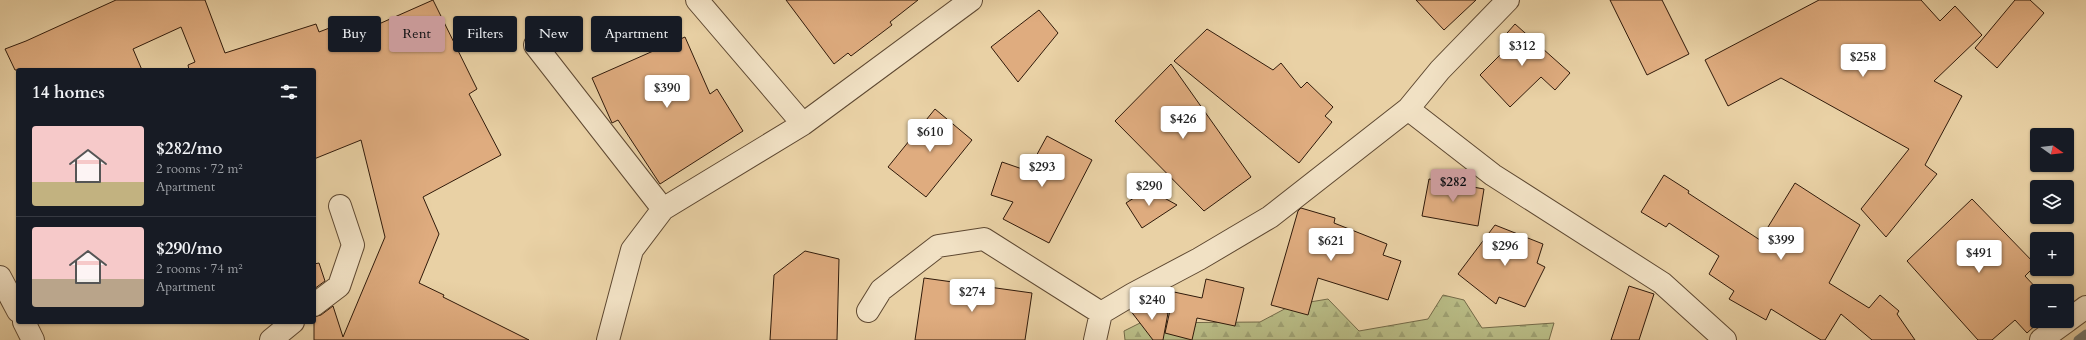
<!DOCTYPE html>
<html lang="en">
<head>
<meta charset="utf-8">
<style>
  body { margin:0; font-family:Cardo,serif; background:#20242c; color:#f1f3f6; height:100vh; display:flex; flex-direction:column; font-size:15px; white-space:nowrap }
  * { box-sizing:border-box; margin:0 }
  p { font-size:13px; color:#9ea1a6 }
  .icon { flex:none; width:22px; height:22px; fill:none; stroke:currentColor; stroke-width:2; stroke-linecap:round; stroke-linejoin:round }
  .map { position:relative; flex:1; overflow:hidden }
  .panel { position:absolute; left:16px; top:68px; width:300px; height:256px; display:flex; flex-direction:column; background:#171b24; border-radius:4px; box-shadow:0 1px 3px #0004 }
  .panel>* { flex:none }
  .hud { position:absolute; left:328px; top:16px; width:380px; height:36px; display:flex; gap:8px }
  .needle { width:26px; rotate:104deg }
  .buttons { position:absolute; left:2030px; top:128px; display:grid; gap:8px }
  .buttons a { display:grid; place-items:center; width:44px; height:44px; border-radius:4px; background:#171b24; box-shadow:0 1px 3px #0004; font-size:20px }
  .price { position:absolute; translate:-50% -34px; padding:0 9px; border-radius:4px; background:#fff; color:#222; font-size:13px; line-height:26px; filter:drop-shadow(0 1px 2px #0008) }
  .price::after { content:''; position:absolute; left:50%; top:24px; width:12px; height:9px; margin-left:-6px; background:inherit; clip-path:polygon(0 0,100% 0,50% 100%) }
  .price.current { background:#c59692; color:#111 }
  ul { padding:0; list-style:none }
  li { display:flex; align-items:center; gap:12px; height:100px; padding:0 16px }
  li+li { border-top:1px solid #363941 }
  li span { display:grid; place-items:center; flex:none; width:112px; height:80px; border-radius:4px; color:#555 }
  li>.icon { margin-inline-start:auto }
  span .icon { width:48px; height:48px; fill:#fffc; stroke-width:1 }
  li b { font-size:17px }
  h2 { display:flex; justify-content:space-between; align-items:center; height:48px; padding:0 16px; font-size:17px }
  .pill { padding:0 14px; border-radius:4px; background:#171b24; box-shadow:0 1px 3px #0004; font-size:14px; line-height:36px }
  .pill.current { background:#c59692; color:#111 }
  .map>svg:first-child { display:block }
  .forest { fill:url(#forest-firs); stroke:#746a48 }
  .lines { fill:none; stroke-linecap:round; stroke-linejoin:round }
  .stream { stroke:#72766f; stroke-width:9 }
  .building { fill:#dfac7f; stroke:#301a0a }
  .minor-casing { stroke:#5e4831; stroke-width:24 }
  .minor { stroke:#f1e1c4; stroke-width:22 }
</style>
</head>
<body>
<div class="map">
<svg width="2086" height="340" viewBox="0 0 2086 340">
  <defs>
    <pattern id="forest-firs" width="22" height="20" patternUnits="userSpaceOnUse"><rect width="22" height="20" fill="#b8bb85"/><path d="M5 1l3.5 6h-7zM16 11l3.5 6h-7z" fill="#9ea072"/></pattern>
  </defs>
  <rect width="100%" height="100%" fill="#e9d1a5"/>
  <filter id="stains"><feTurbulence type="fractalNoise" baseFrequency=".005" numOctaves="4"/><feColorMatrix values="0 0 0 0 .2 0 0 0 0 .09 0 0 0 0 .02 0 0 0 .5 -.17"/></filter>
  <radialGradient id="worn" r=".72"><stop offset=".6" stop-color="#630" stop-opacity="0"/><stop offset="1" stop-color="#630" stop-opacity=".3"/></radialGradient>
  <!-- forest -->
  <path class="forest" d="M1443 295 1464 300 1482 328 1554 323 1549 340H1125L1124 331 1140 323 1260 322 1292 305 1328 299 1359 331 1428 319Z"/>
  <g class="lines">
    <!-- stream -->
    <path class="stream" d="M2078 340 2086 334"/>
  </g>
  <!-- building -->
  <path class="building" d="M116 0H205L225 53 316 24 319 32 358 17 363 31 433 0 477 89 469 94 501 155 423 197 439 234 419 283 444 295 443 297 529 340H314V317L321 315 333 306 343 337 385 237 361 140 314 159V70H189L188 65 195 62 181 27 133 49 142 70H15L5 49 26 41Z
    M786 0H918L890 22 892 25 851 56 848 53 834 64Z
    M1416 0H1476L1444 30Z
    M1610 0H1662L1689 54 1647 75Z
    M1819 0H1921L1940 21 1955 6 1982 35 1934 81 1962 96 1925 165 1937 174 1886 237 1861 209 1909 149 1781 78 1728 106 1705 60Z
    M2015 0H2030L2044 13 1997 68 1975 48Z
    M1039 10 1058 33 1018 82 991 47Z
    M1515 24 1570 73 1555 90 1541 77 1510 107 1480 75 1507 48 1500 41Z
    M1207 29 1273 70 1281 63 1301 88 1307 82 1333 107 1325 116 1332 122 1299 163 1174 61Z
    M685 37 710 94 717 89 743 131 660 184 618 120 612 123 592 78Z
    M1171 64 1251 177 1204 211 1115 121Z
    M935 109 972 140 926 197 888 167Z
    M1047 136 1092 160 1049 243 1003 219 1013 202 991 195 1002 162 1028 171Z
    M1664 175 1689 191 1688 193 1760 240 1795 183 1860 225 1829 283 1869 308 1880 295 1899 311 1897 314 1915 340H1872L1841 314 1825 340H1821L1771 309 1766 320 1729 299 1734 291 1709 274 1719 256 1669 223 1666 227 1641 212Z
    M1429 179 1484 189 1478 226 1422 216Z
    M1148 189 1177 205 1142 228 1126 203Z
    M1972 199 2036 265 2025 276 2039 291H2037V321H2040L2027 333 2015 320 1992 340H1978L1907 261Z
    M1301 208 1335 218 1334 223 1387 244 1383 255 1401 261 1388 300 1318 278 1308 315 1271 305 1298 211Z
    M1495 225 1543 244 1537 263 1545 267 1525 307 1499 297 1496 304 1458 274Z
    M805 251 839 259 837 340H770L774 275Z
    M319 263 325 281 314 289V264Z
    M924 278 1032 293 1025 340H915Z
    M1206 279 1244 288 1235 326 1197 318 1192 340 1165 333 1174 292 1202 298Z
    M1629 286 1654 294 1639 340H1611Z
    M1137 306 1168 313 1163 340H1153L1130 310Z"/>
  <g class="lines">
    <defs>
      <path id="minor" d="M697 0 803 124
        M535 45 663 209
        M1408 109 1493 175 1662 283 1725 340
        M0 277 18 311
        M314 305 339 286 353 245 340 206
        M868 311 881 290 938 246 984 239 1101 313
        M2067 321 2086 307
        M24 322 33 340
        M271 340 293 322
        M608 340 632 250 663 209 803 124 971 0
        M1095 340 1101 313 1133 294 1199 259 1270 217 1408 109 1440 70 1508 0
        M2041 340 2067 321"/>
    </defs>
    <!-- minor casing -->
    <use href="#minor" class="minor-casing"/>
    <!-- minor -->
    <use href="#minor" class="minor"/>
  </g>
  <rect width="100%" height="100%" filter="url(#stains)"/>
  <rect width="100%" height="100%" fill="url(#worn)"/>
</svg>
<div class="buttons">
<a><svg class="needle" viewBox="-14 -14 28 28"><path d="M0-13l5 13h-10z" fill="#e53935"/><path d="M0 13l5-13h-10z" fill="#9ea1a6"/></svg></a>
<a><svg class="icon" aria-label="layers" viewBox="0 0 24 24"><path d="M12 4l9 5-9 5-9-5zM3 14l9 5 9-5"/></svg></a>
<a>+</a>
<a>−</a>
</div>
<b class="price" style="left:1522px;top:67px">$312</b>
<b class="price" style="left:1863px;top:78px">$258</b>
<b class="price" style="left:667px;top:109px">$390</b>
<b class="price" style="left:1183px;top:140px">$426</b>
<b class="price" style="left:930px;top:153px">$610</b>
<b class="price" style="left:1042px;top:188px">$293</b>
<b class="price current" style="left:1453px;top:203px">$282</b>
<b class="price" style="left:1149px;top:207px">$290</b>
<b class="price" style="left:1781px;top:261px">$399</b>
<b class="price" style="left:1331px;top:262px">$621</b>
<b class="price" style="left:1505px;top:267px">$296</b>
<b class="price" style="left:1979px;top:274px">$491</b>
<b class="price" style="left:972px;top:313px">$274</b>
<b class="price" style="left:1152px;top:321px">$240</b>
<div class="hud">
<a class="pill">Buy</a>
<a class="pill current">Rent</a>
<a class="pill">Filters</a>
<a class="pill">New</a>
<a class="pill">Apartment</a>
</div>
<section class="panel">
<h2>14 homes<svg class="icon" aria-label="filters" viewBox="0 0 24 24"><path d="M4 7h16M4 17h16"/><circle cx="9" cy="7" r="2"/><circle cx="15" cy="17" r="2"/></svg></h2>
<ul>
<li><span style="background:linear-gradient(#f6c9c9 70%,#c2b280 0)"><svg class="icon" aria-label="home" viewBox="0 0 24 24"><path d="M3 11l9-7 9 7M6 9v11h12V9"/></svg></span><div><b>$282/mo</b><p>2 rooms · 72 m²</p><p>Apartment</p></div></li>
<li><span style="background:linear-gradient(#f6c9c9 65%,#b9a48a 0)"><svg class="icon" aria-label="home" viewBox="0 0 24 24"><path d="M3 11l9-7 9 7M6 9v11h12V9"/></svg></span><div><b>$290/mo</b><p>2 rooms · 74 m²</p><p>Apartment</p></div></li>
</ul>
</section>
</div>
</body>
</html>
